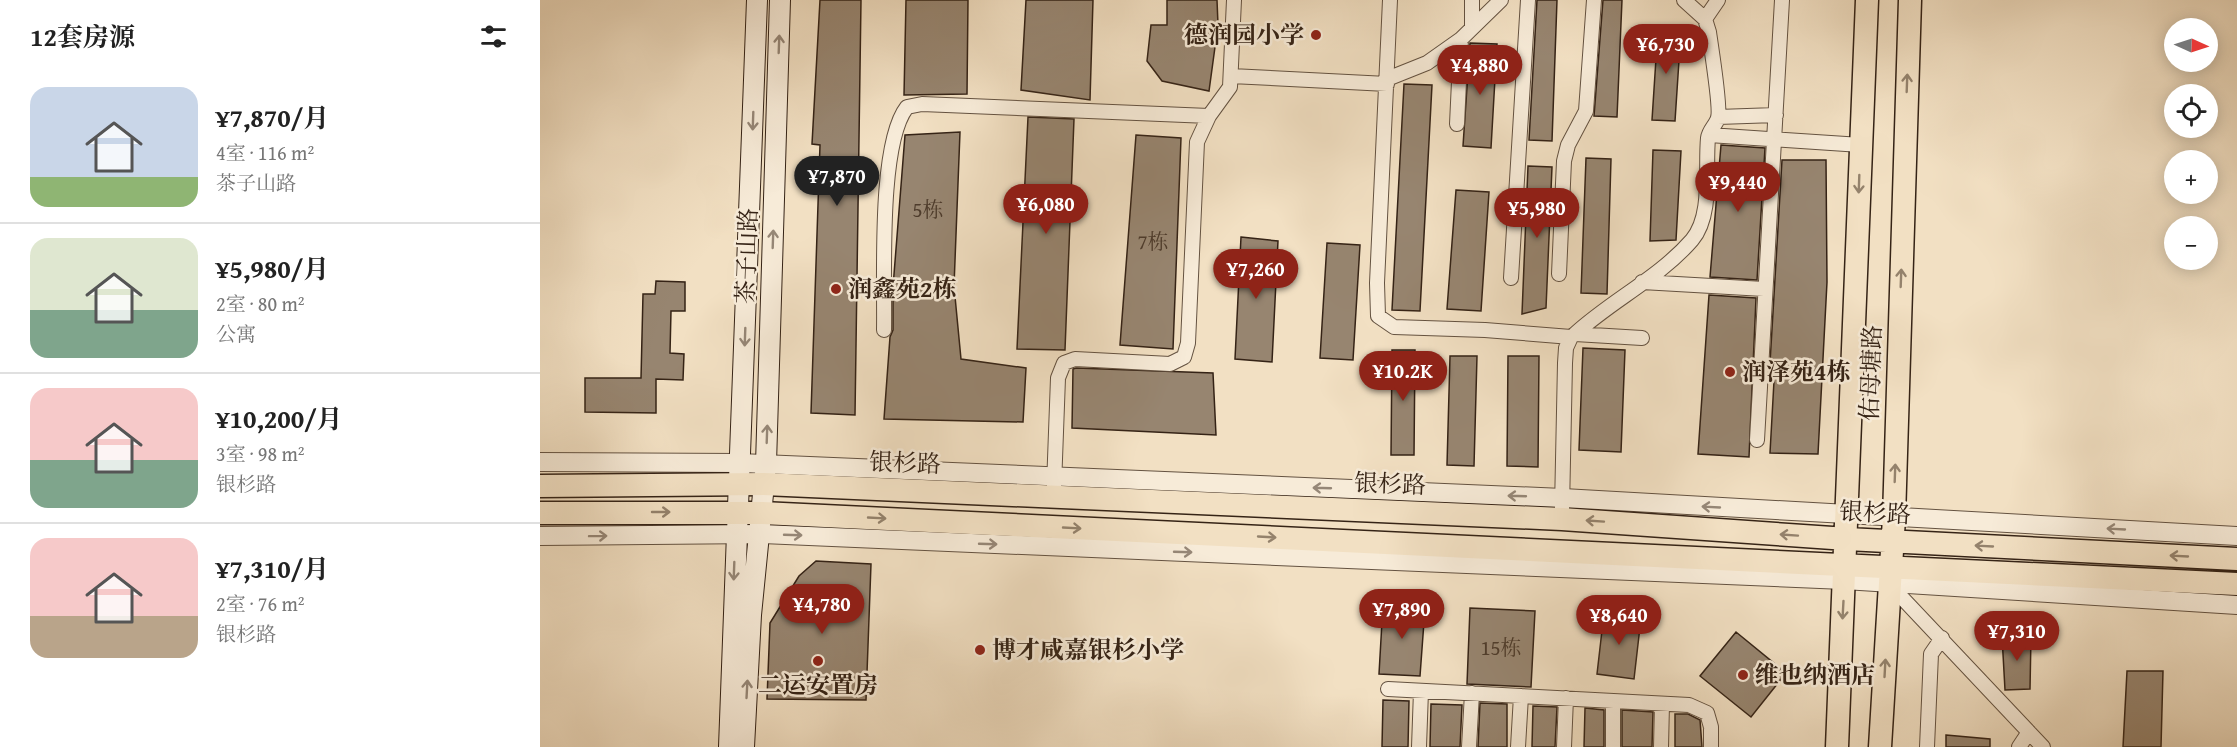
<!DOCTYPE html>
<html lang="zh">
<head>
<meta charset="utf-8">
<style>
  body { margin:0; font-family:"Gentium Book Plus","Noto Serif SC",serif; background:#f2f2f2; color:#222; height:100vh; display:flex; flex-direction:column; font-size:22px; white-space:nowrap }
  * { box-sizing:border-box; margin:0 }
  p { font-size:20px; color:#767676 }
  .icon { flex:none; width:33px; height:33px; fill:none; stroke:currentColor; stroke-width:2; stroke-linecap:round; stroke-linejoin:round }
  .map { position:relative; flex:1; overflow:hidden }
  .sheet { display:flex; flex-direction:column; background:#fff; width:540px }
  .sheet>* { flex:none }
  .needle { width:39px; rotate:93deg }
  .fabs { position:absolute; left:1624px; top:18px; display:grid; gap:12px }
  .fabs a { display:grid; place-items:center; width:54px; height:54px; border-radius:50%; background:#fff; box-shadow:0 3px 15px #0003; font-size:30px }
  .price { position:absolute; translate:-50% -51px; padding:0 14px; border-radius:21px; background:#8f2418; color:#fff; font-size:20px; line-height:39px; filter:drop-shadow(0 2px 3px #0008) }
  .price::after { content:''; position:absolute; left:50%; top:36px; width:18px; height:14px; margin-left:-9px; background:inherit; clip-path:polygon(0 0,100% 0,50% 100%) }
  .price.active { background:#222; color:#fff }
  ul { padding:0; list-style:none }
  li { display:flex; align-items:center; gap:18px; height:150px; padding:0 30px }
  li+li { border-top:2px solid #e0e0e0 }
  li span { display:grid; place-items:center; flex:none; width:168px; height:120px; border-radius:18px; color:#555 }
  li>.icon { margin-inline-start:auto }
  span .icon { width:72px; height:72px; fill:#fffc; stroke-width:1 }
  li b { font-size:26px }
  h2 { display:flex; justify-content:space-between; align-items:center; height:72px; padding:0 30px; font-size:26px }
  main { display:flex; flex:1; min-height:0 }
  .map>svg:first-child { display:block }
  .building { fill:#978570; stroke:#352316; stroke-width:1.5 }
  .lines { fill:none; stroke-linecap:round; stroke-linejoin:round }
  .minor-casing { stroke:#645241; stroke-width:16 }
  .tertiary-casing { stroke:#645241; stroke-width:20 }
  .secondary-casing { stroke:#352316; stroke-width:22 }
  .primary-casing { stroke:#352316; stroke-width:25 }
  .minor { stroke:#f7ebd8; stroke-width:14 }
  .tertiary { stroke:#f7ebd8; stroke-width:18 }
  .secondary { stroke:#f7ebd8; stroke-width:20 }
  .primary { stroke:#f2e0c3; stroke-width:22 }
  .oneway { stroke:#968777 }
  .oneway2 { stroke:#94826c }
  .poi-dot { fill:#8f2418; stroke:#f7ebd8; stroke-width:2 }
  .labels { text-anchor:middle; stroke-width:5; stroke-linejoin:round; paint-order:stroke }
  .number-label { font-size:21px; fill:#4e3c2c }
  .poi-label { font-size:24px; font-weight:bold; fill:#352316; stroke:#f7ebd8; text-anchor:start }
  .street-label { font-size:24px; fill:#352316; stroke:#f7ebd8 }
</style>
</head>
<body>
<main>
<section class="sheet">
<h2>12套房源<svg class="icon" aria-label="filters" viewBox="0 0 24 24"><path d="M4 7h16M4 17h16"/><circle cx="9" cy="7" r="2"/><circle cx="15" cy="17" r="2"/></svg></h2>
<ul>
<li><span style="background:linear-gradient(#c9d6e8 75%,#8fb573 0)"><svg class="icon" aria-label="home" viewBox="0 0 24 24"><path d="M3 11l9-7 9 7M6 9v11h12V9"/></svg></span><div><b>¥7,870/月</b><p>4室 · 116 m²</p><p>茶子山路</p></div></li>
<li><span style="background:linear-gradient(#dfe7d0 60%,#7fa58c 0)"><svg class="icon" aria-label="home" viewBox="0 0 24 24"><path d="M3 11l9-7 9 7M6 9v11h12V9"/></svg></span><div><b>¥5,980/月</b><p>2室 · 80 m²</p><p>公寓</p></div></li>
<li><span style="background:linear-gradient(#f6c9c9 60%,#7fa58c 0)"><svg class="icon" aria-label="home" viewBox="0 0 24 24"><path d="M3 11l9-7 9 7M6 9v11h12V9"/></svg></span><div><b>¥10,200/月</b><p>3室 · 98 m²</p><p>银杉路</p></div></li>
<li><span style="background:linear-gradient(#f6c9c9 65%,#b9a48a 0)"><svg class="icon" aria-label="home" viewBox="0 0 24 24"><path d="M3 11l9-7 9 7M6 9v11h12V9"/></svg></span><div><b>¥7,310/月</b><p>2室 · 76 m²</p><p>银杉路</p></div></li>
</ul>
</section>
<div class="map">
<svg width="1697" height="747" viewBox="0 0 1697 747">
  <rect width="100%" height="100%" fill="#f2e0c3"/>
  <filter id="stains"><feTurbulence type="fractalNoise" baseFrequency=".00333" numOctaves="4"/><feColorMatrix values="0 0 0 0 .2 0 0 0 0 .09 0 0 0 0 .02 0 0 0 .5 -.17"/></filter>
  <radialGradient id="worn" r=".72"><stop offset=".6" stop-color="#630" stop-opacity="0"/><stop offset="1" stop-color="#630" stop-opacity=".3"/></radialGradient>
  <!-- building -->
  <path class="building" d="M280 0H321L315 415 271 413 280 145 272 144Z
    M366 0H428L427 94 364 95Z
    M486 0H553L550 100 481 90Z
    M627 0H677L678 25 669 91 622 81 607 61 611 25H627Z
    M997 0H1017L1012 141 989 140Z
    M1063 0H1082L1077 117 1054 116Z
    M1118 28 1141 30 1135 121 1112 120Z
    M930 43 957 44 951 148 923 146Z
    M864 84 892 85 880 311 852 310Z
    M488 117 534 119 525 350 477 349Z
    M420 132 414 286 421 359 486 368 483 422 344 419 350 337 353 330V287L365 135Z
    M596 135 641 138 633 349 580 345Z
    M1181 145 1225 148 1217 280 1170 277Z
    M1113 150 1141 151 1136 240 1110 241Z
    M1046 158 1071 159 1067 294 1041 293Z
    M1242 160H1286L1287 282 1278 454 1230 453 1234 381 1229 380Z
    M988 166 1012 167 1006 308 982 314Z
    M916 190 949 192 941 311 907 309Z
    M701 237 738 241 732 362 695 359Z
    M787 243 820 245 813 360 780 358Z
    M116 281 145 282V311H131L130 353 144 354 143 380 116 379V413L45 412V378H101L103 294H115Z
    M1169 295 1216 298 1209 457 1158 454Z
    M1043 348 1085 350 1081 452 1039 450Z
    M852 350H875L874 455H851Z
    M910 356H937L934 466 907 465Z
    M968 356H999L998 467 967 466Z
    M536 368 673 373 676 435 532 428 533 369Z
    M276 561 331 564 326 700 227 699 230 623 259 576Z
    M843 604 885 608 880 676 839 674Z
    M930 608 995 611 991 687 927 684Z
    M1064 613 1101 618 1094 679 1057 674Z
    M1196 632 1246 673 1211 717 1160 676Z
    M1462 636H1491L1490 689 1465 690Z
    M1587 671H1623L1621 747H1583Z
    M843 700 869 701 868 747H842Z
    M940 703 967 704V747H938Z
    M891 704 922 705 920 747H890Z
    M993 706 1017 707 1015 747H992Z
    M1045 708 1064 710V747H1044Z
    M1082 710 1113 712 1112 747H1082Z
    M1135 714H1148L1160 720 1162 747H1135Z
    M1406 735 1450 739V747H1406Z"/>
  <g class="lines">
    <defs>
      <path id="minor" d="M850 0 837 283 838 316 854 327 945 330 1031 337 1035 334 1102 338
        M1165 19 1178 0
        M932 28V0
        M691 76 847 84
        M847 79 887 63 921 39 961 0
        M1178 117 1236 115
        M917 124 921 39
        M1169 135 1321 145
        M1019 274 1024 161 1028 145 1046 111 1054 0
        M971 278 988 0
        M1102 282 1224 289
        M344 330C345 279 338 144 367 107L382 104 669 116
        M1035 334C1072 300 1119 278 1152 240 1173 215 1165 169 1168 138 1169 130 1176 125 1178 118 1181 107 1171 47 1169 32L1165 19 1144 0
        M1217 440 1242 0
        M514 486 518 378 524 363 535 359 630 364 644 357 648 343 657 142 669 116 690 87 694 0
        M1022 508 1025 363 1026 348 1031 337
        M1350 585 1503 747
        M848 689 1149 705 1167 713 1171 727V747
        M879 747 881 691
        M929 747 932 693
        M978 747 981 696
        M1024 747 1026 698
        M1073 747V701
        M1121 747 1122 704
        M1387 747 1391 654 1402 638
        M1479 747 1489 732"/>
      <path id="tertiary" d="M0 462 200 463 1023 498 1697 536
        M0 536 220 534 1304 580 1697 605"/>
      <path id="secondary" d="M189 747 217 0
        M204 747 211 615 226 464 240 0"/>
      <path id="primary" d="M0 486 224 484 1022 519 1307 539 1697 559
        M0 513H222L1697 584
        M1297 747 1327 0
        M1340 747 1354 518 1370 0"/>
    </defs>
    <!-- minor casing -->
    <use href="#minor" class="minor-casing"/>
    <!-- tertiary casing -->
    <use href="#tertiary" class="tertiary-casing"/>
    <!-- secondary casing -->
    <use href="#secondary" class="secondary-casing"/>
    <!-- primary casing -->
    <use href="#primary" class="primary-casing"/>
    <!-- minor -->
    <use href="#minor" class="minor"/>
    <!-- tertiary -->
    <use href="#tertiary" class="tertiary"/>
    <!-- secondary -->
    <use href="#secondary" class="secondary"/>
    <!-- primary -->
    <use href="#primary" class="primary"/>
  </g>
  <!-- one-way arrows -->
  <defs><path id="oneway-shaft" d="M-6 0H5M1.5-3L5.5 0L1.5 3" fill="none" stroke-width="1.6" stroke-linecap="round" stroke-linejoin="round" transform="scale(1.5)"/></defs>
  <g class="oneway">
    <use href="#oneway-shaft" transform="translate(239 44) rotate(-88)"/>
    <use href="#oneway-shaft" transform="translate(213 121) rotate(92)"/>
    <use href="#oneway-shaft" transform="translate(233 239) rotate(-88)"/>
    <use href="#oneway-shaft" transform="translate(205 337) rotate(92)"/>
    <use href="#oneway-shaft" transform="translate(227 434) rotate(-88)"/>
    <use href="#oneway-shaft" transform="translate(782 488) rotate(-178)"/>
    <use href="#oneway-shaft" transform="translate(977 496) rotate(-178)"/>
    <use href="#oneway-shaft" transform="translate(1171 507) rotate(-177)"/>
    <use href="#oneway-shaft" transform="translate(1576 529) rotate(-177)"/>
    <use href="#oneway-shaft" transform="translate(253 535) rotate(2)"/>
    <use href="#oneway-shaft" transform="translate(58 536) rotate(-1)"/>
    <use href="#oneway-shaft" transform="translate(448 544) rotate(2)"/>
    <use href="#oneway-shaft" transform="translate(643 552) rotate(2)"/>
    <use href="#oneway-shaft" transform="translate(194 571) rotate(92)"/>
    <use href="#oneway-shaft" transform="translate(207 689) rotate(-87)"/>
  </g>
  <g class="oneway2">
    <use href="#oneway-shaft" transform="translate(1367 83) rotate(-88)"/>
    <use href="#oneway-shaft" transform="translate(1319 184) rotate(92)"/>
    <use href="#oneway-shaft" transform="translate(1361 278) rotate(-88)"/>
    <use href="#oneway-shaft" transform="translate(1355 473) rotate(-88)"/>
    <use href="#oneway-shaft" transform="translate(121 512)"/>
    <use href="#oneway-shaft" transform="translate(337 518) rotate(3)"/>
    <use href="#oneway-shaft" transform="translate(1055 521) rotate(-176)"/>
    <use href="#oneway-shaft" transform="translate(532 528) rotate(3)"/>
    <use href="#oneway-shaft" transform="translate(1249 535) rotate(-176)"/>
    <use href="#oneway-shaft" transform="translate(727 537) rotate(3)"/>
    <use href="#oneway-shaft" transform="translate(1444 546) rotate(-177)"/>
    <use href="#oneway-shaft" transform="translate(1639 556) rotate(-177)"/>
    <use href="#oneway-shaft" transform="translate(1303 610) rotate(93)"/>
    <use href="#oneway-shaft" transform="translate(1345 668) rotate(-87)"/>
  </g>
  <!-- markers -->
  <g class="poi-dot">
    <circle cx="776" cy="35" r="6"/>
    <circle cx="296" cy="289" r="6"/>
    <circle cx="1190" cy="372" r="6"/>
    <circle cx="440" cy="650" r="6"/>
    <circle cx="278" cy="661" r="6"/>
    <circle cx="1203" cy="675" r="6"/>
  </g>
  <g class="labels">
    <!-- number labels -->
    <g class="number-label">
      <text x="388" y="217">5栋</text>
      <text x="613" y="249">7栋</text>
      <text x="961" y="655">15栋</text>
    </g>
    <!-- poi labels -->
    <g class="poi-label">
      <text x="764" y="43" text-anchor="end">德润园小学</text>
      <text x="308" y="297">润鑫苑2栋</text>
      <text x="1202" y="380">润泽苑4栋</text>
      <text x="452" y="658">博才咸嘉银杉小学</text>
      <text x="1215" y="683">维也纳酒店</text>
      <text x="278" y="693" text-anchor="middle">二运安置房</text>
    </g>
    <!-- street labels -->
    <g class="street-label">
      <text transform="translate(207 256) rotate(-88)" y="8">茶子山路</text>
      <text transform="translate(1331 373) rotate(-88)" y="8">佑母塘路</text>
      <text transform="translate(365 463) rotate(2)" y="8">银杉路</text>
      <text transform="translate(850 484) rotate(2)" y="8">银杉路</text>
      <text transform="translate(1335 513) rotate(3)" y="8">银杉路</text>
    </g>
  </g>
  <rect width="100%" height="100%" filter="url(#stains)"/>
  <rect width="100%" height="100%" fill="url(#worn)"/>
</svg>
<div class="fabs">
<a><svg class="needle" viewBox="-14 -14 28 28"><path d="M0-13l5 13h-10z" fill="#e53935"/><path d="M0 13l5-13h-10z" fill="#767676"/></svg></a>
<a><svg class="icon" aria-label="locate" viewBox="0 0 24 24"><circle cx="12" cy="12" r="6"/><path d="M12 2v4M12 18v4M2 12h4M18 12h4"/></svg></a>
<a>+</a>
<a>−</a>
</div>
<b class="price" style="left:1126px;top:75px">¥6,730</b>
<b class="price" style="left:940px;top:96px">¥4,880</b>
<b class="price active" style="left:297px;top:207px">¥7,870</b>
<b class="price" style="left:1198px;top:213px">¥9,440</b>
<b class="price" style="left:506px;top:235px">¥6,080</b>
<b class="price" style="left:997px;top:239px">¥5,980</b>
<b class="price" style="left:716px;top:300px">¥7,260</b>
<b class="price" style="left:863px;top:402px">¥10.2K</b>
<b class="price" style="left:282px;top:635px">¥4,780</b>
<b class="price" style="left:862px;top:640px">¥7,890</b>
<b class="price" style="left:1079px;top:646px">¥8,640</b>
<b class="price" style="left:1477px;top:662px">¥7,310</b>
</div>
</main>
</body>
</html>
